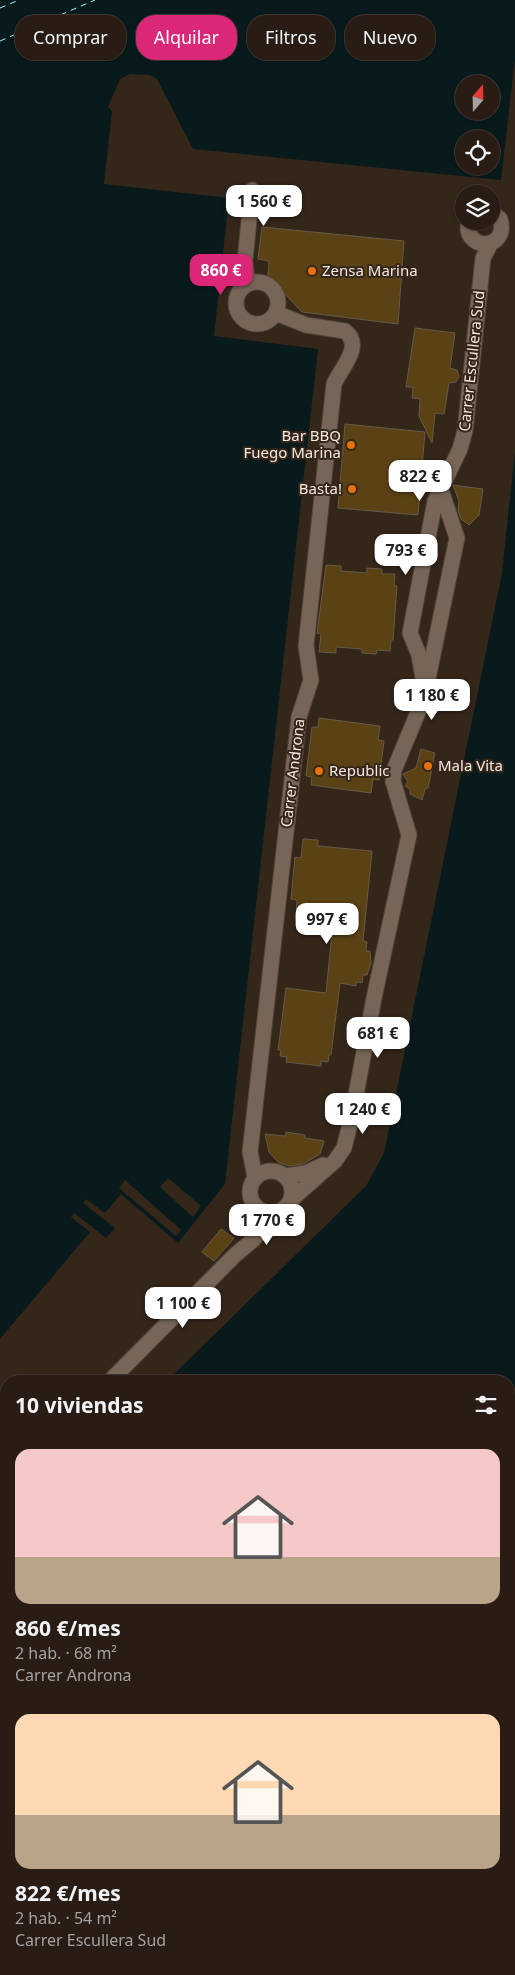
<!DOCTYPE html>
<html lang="es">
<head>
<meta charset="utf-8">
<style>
  body { margin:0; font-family:"Noto Sans",sans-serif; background:#30251d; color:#f1f3f6; height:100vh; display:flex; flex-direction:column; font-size:19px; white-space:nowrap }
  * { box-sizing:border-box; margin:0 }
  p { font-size:16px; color:#a5a1a0 }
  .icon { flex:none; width:28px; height:28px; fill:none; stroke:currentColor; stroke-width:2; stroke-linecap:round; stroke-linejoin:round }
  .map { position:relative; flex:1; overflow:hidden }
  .panel { position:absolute; left:0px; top:1375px; width:515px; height:600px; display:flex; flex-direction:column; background:#281c14; border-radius:20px 20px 0 0; box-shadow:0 1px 4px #0004,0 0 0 1px #443a34 }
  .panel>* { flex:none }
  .guide { position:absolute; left:15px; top:15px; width:485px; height:45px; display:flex; gap:10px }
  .needle { width:32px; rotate:20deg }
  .fabs { position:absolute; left:455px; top:75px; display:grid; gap:10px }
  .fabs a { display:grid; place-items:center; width:45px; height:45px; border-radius:50%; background:#281c14; box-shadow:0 1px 4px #0004,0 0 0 1px #443a34; font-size:25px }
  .price { position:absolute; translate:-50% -42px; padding:0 11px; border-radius:10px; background:#fff; color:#222; font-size:16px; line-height:32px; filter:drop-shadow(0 1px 2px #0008) }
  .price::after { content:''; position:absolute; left:50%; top:30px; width:15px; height:11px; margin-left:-8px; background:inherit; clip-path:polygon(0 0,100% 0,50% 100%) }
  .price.selected { background:#db2777; color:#fff }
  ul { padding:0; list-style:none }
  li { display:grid; align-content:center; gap:10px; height:265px; padding:0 15px }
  li span { display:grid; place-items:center; height:155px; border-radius:15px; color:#555 }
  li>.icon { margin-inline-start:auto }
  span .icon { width:90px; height:90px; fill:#fffc; stroke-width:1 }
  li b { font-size:21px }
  h2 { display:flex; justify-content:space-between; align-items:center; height:60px; padding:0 15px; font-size:21px }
  .chip { padding:0 18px; border-radius:20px; background:#281c14; box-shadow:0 1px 4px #0004,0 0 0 1px #443a34; font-size:18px; line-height:45px }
  .chip.selected { background:#db2777; color:#fff }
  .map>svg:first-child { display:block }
  .water { fill:#091a1c; fill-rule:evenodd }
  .pier { fill:#35261a }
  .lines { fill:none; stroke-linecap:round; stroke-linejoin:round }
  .ferry { stroke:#9cf6ff; stroke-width:1; stroke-dasharray:6 5; stroke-linecap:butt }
  .building { fill:#5b4215; stroke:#655a48 }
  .minor-casing { stroke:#504339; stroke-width:17 }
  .minor { stroke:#776658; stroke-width:15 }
  .food-dot { fill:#e8710a; stroke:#35261a; stroke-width:2 }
  .labels { text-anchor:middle; stroke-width:4; stroke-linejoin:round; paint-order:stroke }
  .poi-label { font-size:15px; fill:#f4e9e1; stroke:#35261a; text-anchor:start }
  .street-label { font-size:15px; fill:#f4e9e1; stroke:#35261a }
</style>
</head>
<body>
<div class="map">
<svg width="515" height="1975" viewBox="0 0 515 1975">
  <rect width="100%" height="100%" fill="#35261a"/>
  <!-- water -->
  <path class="water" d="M0 0H515V59L501 180 193 149 157 79 150 75 130 74 120 79 108 107 112 111 104 184 229 198 214 336 318 349 225 1184 178 1243 121 1194 105 1213 86 1199 83 1203 115 1228 106 1238 74 1213 71 1217 90 1232 0 1339ZM464 84H491V111H464ZM464 139H491V166H464Z
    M515 451V1975H38L34 1969H509V1381H167L366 1186 384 1153 502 573Z
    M6 1538V1915L0 1903V1544Z"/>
  <!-- pier -->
  <path class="pier" d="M168 1178 201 1206 193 1217 160 1187Z
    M125 1180 181 1230 176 1236 119 1188Z"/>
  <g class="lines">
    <!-- ferry -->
    <path class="ferry" d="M0 8 19 0
      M0 41 95 0"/>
  </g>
  <!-- building -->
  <path class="building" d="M262 227 404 241 398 324 302 312 268 276 269 261 258 259Z
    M415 328 455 333 450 368 457 370 459 376 456 382 449 383 444 414 435 413 432 443 419 416 420 399 412 398 413 387H406Z
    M345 424 425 432 418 515 338 508Z
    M453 485 483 489 479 515 469 525 461 519 458 510 459 501Z
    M326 565 341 566V571L367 573V568L382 569V574H395L394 586H397L393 640H391L390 651 377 650 376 654 362 653V649L336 647V653L319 652 321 634 317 633Z
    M319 718 380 726 378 740 384 741 379 780 373 779 371 793 311 785 312 777 306 776 312 727H318Z
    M421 749 435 753 428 788 425 789 422 800 410 794V789L405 786 408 782 403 774 416 768Z
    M303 839 318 840V846L372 851 363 941 367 942 366 951H370L371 963 367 975H363L362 983 356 982V986L340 983 331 1055H329L328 1062 321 1061V1066L286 1062 287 1057 280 1056 281 1050H278L286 988 326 993 333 923 296 919 297 900 291 899 295 857 301 858Z
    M286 1132 305 1135V1138L324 1141 320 1154 303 1164 289 1166 278 1162 269 1152 265 1134 285 1136Z
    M221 1229 234 1238 214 1261 202 1252Z"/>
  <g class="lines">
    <defs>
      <path id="minor" d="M469 221C461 251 510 252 500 219L491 211
        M236 303a21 21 0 1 1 42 0a21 21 0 1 1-42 0Z
        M248 283 245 261 252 190
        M424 684 419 655 410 633 435 501 460 449 465 431 483 258 491 243
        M250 1192a21 21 0 1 1 42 0a21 21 0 1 1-42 0Z
        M286 1176 306 1173 323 1165
        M255 1177 250 1152 299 717 311 680 306 646 334 384C341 368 364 346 345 331L306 325 276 313
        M291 1200 335 1161 344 1148 352 1116 374 998 409 835 393 781 394 770 424 698 457 538 441 490
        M110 1381 235 1255 253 1240 277 1212
        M0 1491 6 1484"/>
    </defs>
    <!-- minor casing -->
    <use href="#minor" class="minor-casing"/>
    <!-- minor -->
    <use href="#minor" class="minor"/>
  </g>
  <!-- markers -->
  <g class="food-dot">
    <circle cx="312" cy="271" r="5"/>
    <circle cx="351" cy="445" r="5"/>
    <circle cx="352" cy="489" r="5"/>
    <circle cx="428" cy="766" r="5"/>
    <circle cx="319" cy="771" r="5"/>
  </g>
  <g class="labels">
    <!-- poi labels -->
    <g class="poi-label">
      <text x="322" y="276">Zensa Marina</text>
      <text x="341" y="441" text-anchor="end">Bar BBQ<tspan x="341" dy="17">Fuego Marina</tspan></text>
      <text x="342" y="494" text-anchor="end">Basta!</text>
      <text x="438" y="771">Mala Vita</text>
      <text x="329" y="776">Republic</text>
    </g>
    <!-- street labels -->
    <g class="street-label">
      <text transform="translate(472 361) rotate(-84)" y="5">Carrer Escullera Sud</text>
      <text transform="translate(293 773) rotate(-83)" y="5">Carrer Androna</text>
    </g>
  </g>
</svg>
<div class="fabs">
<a><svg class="needle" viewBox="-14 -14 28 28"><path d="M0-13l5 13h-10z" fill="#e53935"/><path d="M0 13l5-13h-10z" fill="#a5a1a0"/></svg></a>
<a><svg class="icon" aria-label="locate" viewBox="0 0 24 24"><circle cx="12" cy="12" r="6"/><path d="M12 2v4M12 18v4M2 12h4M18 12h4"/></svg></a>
<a><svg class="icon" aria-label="layers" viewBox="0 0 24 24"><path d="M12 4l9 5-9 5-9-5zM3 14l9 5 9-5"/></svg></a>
</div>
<b class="price" style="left:264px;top:227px">1 560 €</b>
<b class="price selected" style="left:221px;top:296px">860 €</b>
<b class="price" style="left:420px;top:502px">822 €</b>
<b class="price" style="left:406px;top:576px">793 €</b>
<b class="price" style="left:432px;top:721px">1 180 €</b>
<b class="price" style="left:327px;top:945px">997 €</b>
<b class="price" style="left:378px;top:1059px">681 €</b>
<b class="price" style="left:363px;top:1135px">1 240 €</b>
<b class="price" style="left:267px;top:1246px">1 770 €</b>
<b class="price" style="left:183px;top:1329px">1 100 €</b>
<div class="guide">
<a class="chip">Comprar</a>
<a class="chip selected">Alquilar</a>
<a class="chip">Filtros</a>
<a class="chip">Nuevo</a>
</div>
<section class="panel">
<h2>10 viviendas<svg class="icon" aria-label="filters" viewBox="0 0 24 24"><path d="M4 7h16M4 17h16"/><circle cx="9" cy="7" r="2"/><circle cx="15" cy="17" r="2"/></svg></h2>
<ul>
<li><span style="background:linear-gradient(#f6c9c9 70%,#b9a48a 0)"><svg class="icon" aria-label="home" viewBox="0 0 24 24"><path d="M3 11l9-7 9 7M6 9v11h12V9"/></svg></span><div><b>860 €/mes</b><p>2 hab. · 68 m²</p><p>Carrer Androna</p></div></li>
<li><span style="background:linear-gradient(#ffd9b3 65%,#b9a48a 0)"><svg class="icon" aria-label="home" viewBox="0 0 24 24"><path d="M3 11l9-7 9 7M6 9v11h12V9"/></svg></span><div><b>822 €/mes</b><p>2 hab. · 54 m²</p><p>Carrer Escullera Sud</p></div></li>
</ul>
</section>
</div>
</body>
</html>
